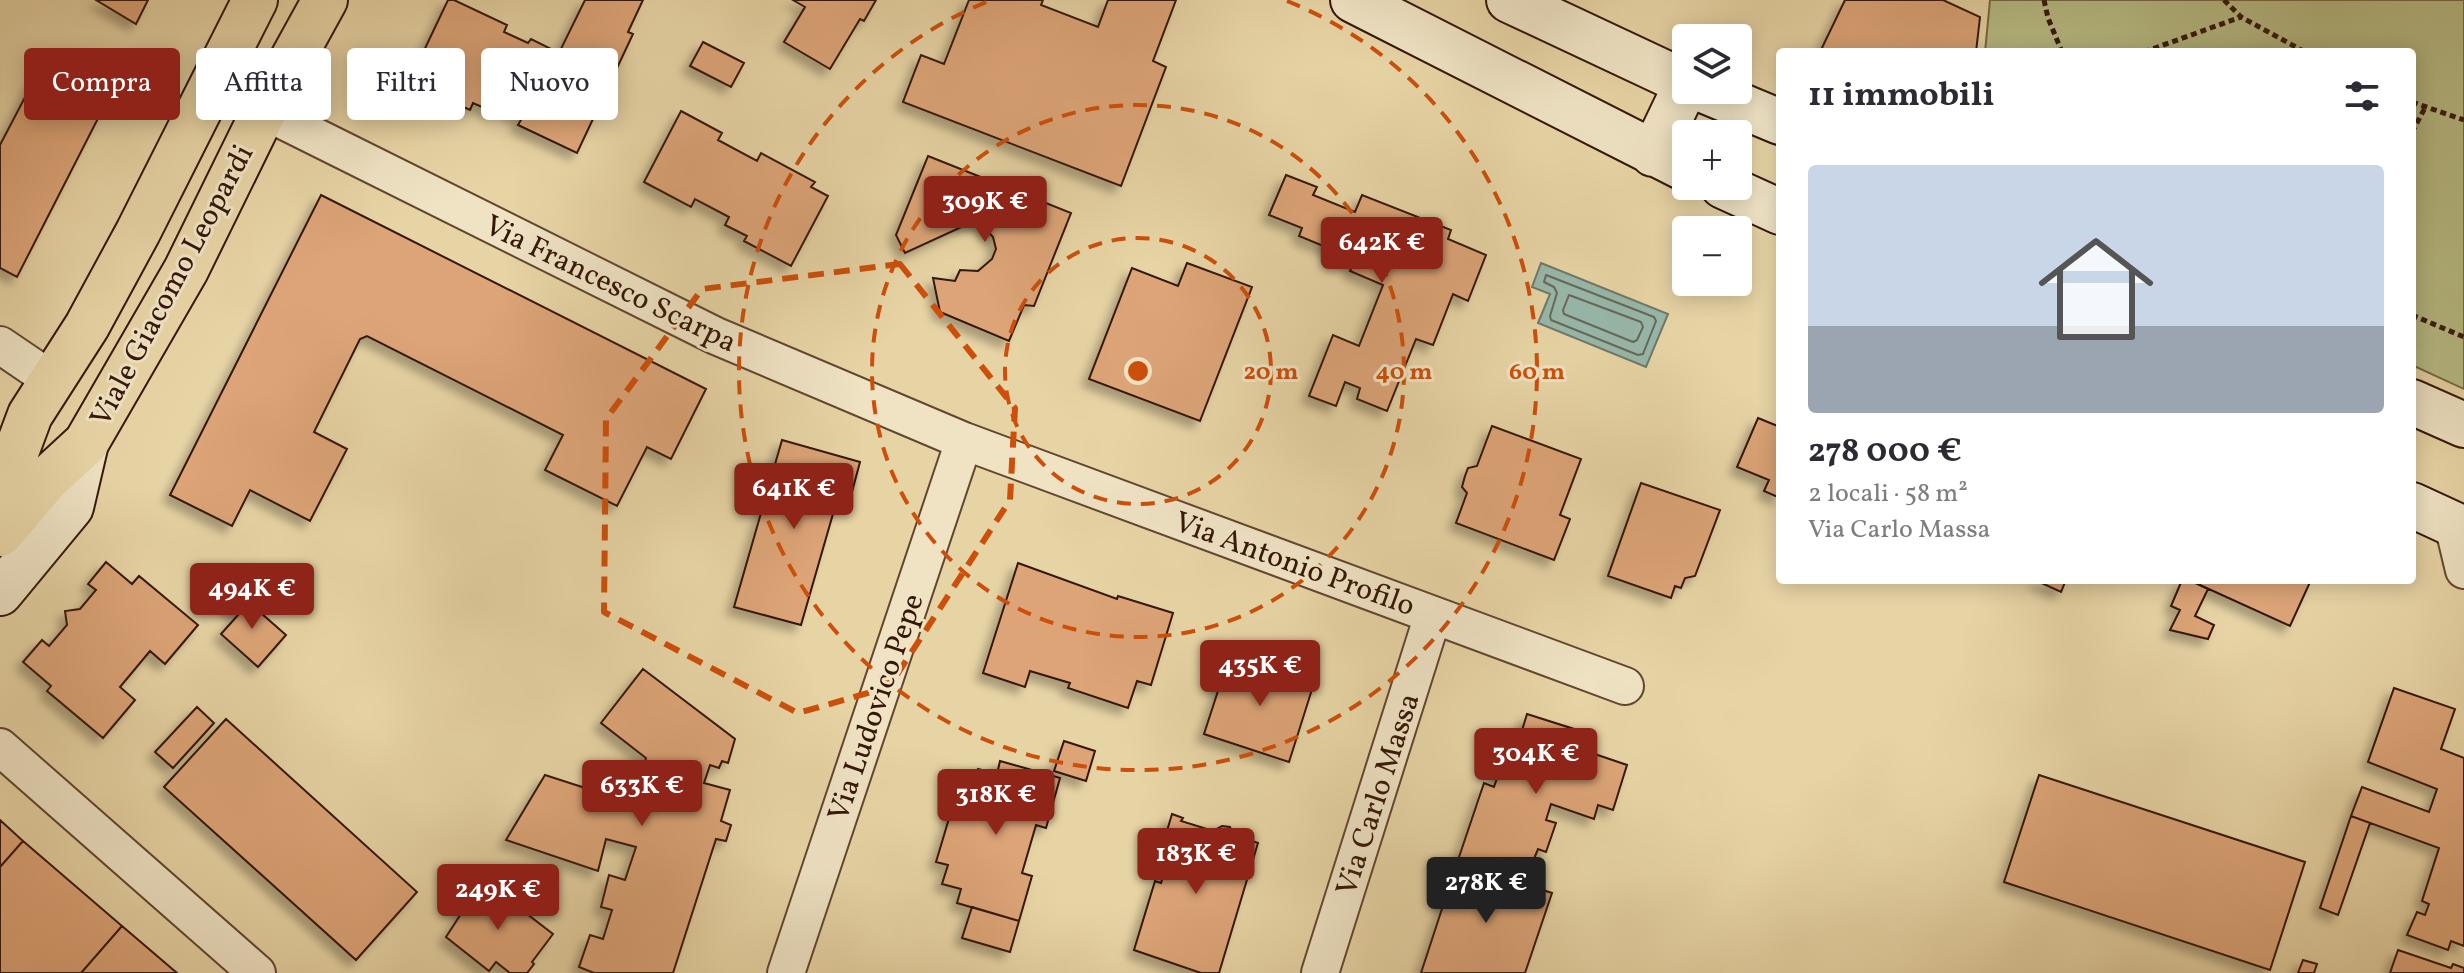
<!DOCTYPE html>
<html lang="it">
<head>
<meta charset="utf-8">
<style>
  body { margin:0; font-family:Vollkorn,serif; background:#f7f7f7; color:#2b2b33; height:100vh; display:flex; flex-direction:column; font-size:30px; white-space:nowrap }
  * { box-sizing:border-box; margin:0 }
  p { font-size:26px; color:#7c7c81 }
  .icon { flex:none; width:44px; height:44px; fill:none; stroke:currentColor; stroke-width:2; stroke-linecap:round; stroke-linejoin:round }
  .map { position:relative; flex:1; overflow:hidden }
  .panel { position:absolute; left:1776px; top:48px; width:640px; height:536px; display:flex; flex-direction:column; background:#fff; border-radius:8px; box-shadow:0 4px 20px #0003 }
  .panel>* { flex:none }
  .hud { position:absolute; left:24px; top:48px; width:760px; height:72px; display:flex; gap:16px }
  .tools { position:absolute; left:1672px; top:24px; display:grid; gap:16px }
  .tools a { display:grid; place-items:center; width:80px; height:80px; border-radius:8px; background:#fff; box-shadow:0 4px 20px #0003; font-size:40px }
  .price { position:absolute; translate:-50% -68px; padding:0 18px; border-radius:8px; background:#8f2418; color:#fff; font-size:26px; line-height:52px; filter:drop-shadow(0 2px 4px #0008) }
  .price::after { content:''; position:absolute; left:50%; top:48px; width:24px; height:18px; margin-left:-12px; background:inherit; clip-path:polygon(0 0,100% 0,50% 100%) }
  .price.current { background:#222; color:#fff }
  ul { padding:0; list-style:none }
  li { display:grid; align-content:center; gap:16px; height:424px; padding:0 32px }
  li span { display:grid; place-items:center; height:248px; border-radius:8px; color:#555 }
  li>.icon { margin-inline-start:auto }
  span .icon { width:144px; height:144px; fill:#fffc; stroke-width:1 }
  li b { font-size:34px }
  h2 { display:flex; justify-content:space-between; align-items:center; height:96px; padding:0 32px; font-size:34px }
  .chip { padding:0 28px; border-radius:8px; background:#fff; box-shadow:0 4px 20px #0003; font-size:28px; line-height:72px }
  .chip.current { background:#8f2418; color:#fff }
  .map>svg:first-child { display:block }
  .green { fill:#b7bc85; stroke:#766a46; stroke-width:2 }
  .water { fill:#97b8aa; stroke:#707869; stroke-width:2 }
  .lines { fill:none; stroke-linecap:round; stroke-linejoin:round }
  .shore { stroke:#666859; stroke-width:2 }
  .building { fill:#dca477; stroke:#351708; stroke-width:2; filter:url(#shadow) }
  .street-casing { stroke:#62462f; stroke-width:40 }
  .secondary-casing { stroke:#351708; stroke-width:48 }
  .primary-casing { stroke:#351708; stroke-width:48 }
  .path { stroke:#351708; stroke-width:5; stroke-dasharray:6 4; stroke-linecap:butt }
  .street { stroke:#efe3c4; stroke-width:36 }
  .secondary { stroke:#efe3c4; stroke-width:44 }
  .primary { stroke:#e7d4a5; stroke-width:44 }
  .marked { fill:none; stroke:#cd4f0b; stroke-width:6; stroke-dasharray:16 10; stroke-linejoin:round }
  .ring { fill:none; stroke:#cd4f0b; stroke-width:4; stroke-dasharray:14 10 }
  .labels { text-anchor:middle; stroke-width:6; stroke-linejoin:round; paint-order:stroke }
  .street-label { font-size:30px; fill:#351708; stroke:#efe3c4 }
  .centre { fill:#cd4f0b; stroke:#efe3c4; stroke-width:4 }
  .ring-label { font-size:24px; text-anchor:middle; font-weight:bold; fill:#cd4f0b; stroke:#efe3c4; stroke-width:6; stroke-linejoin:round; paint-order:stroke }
</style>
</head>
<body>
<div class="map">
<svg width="2464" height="973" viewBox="0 0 2464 973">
  <defs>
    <filter id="shadow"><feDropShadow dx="-7" dy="7" stdDeviation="4" flood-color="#0004"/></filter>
  </defs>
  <rect width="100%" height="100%" fill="#e7d4a5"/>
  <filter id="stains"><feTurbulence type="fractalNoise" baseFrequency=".0025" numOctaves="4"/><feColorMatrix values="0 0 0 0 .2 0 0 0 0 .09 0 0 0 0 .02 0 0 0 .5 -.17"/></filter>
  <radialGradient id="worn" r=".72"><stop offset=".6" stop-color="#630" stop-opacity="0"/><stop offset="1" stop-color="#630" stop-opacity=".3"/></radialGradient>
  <!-- green -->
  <path class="green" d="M1990 0H2464V389L2412 365V52H1985Z"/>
  <!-- water -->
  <path class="water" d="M1541 263 1668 314 1646 367 1538 323 1550 294 1532 287Z"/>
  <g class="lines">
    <!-- shore -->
    <path class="shore" d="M1546 275 1654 317 1656 321 1643 354 1638 355 1551 320 1550 316 1557 293 1554 287 1544 282Z
      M1569 295 1641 322 1643 327 1637 340 1633 342 1564 314 1563 310Z"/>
  </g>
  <!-- building -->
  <path class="building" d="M96 0H148L136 24Z
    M448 0H454L507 25 504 32 528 43 531 39 559 53 585 0H643L628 32 633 34 577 153 518 125 522 118 499 107 496 113 473 103 470 110 409 82Z
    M793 0H876L864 21 860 19 830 69 784 42 805 7Z
    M969 0H1043L1041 5 1098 27 1108 0H1176L1153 61 1166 67 1121 186 903 102 921 55 944 64Z
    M1845 0H1943L1980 17 1976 52H1820Z
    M703 42 744 63 731 87 690 66Z
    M45 59 111 93 17 277 0 268V145Z
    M681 111 722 133 718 140 757 161 761 153 815 182 811 187 828 196 791 266 744 241 747 236 725 225 729 217 695 199 691 207 644 182Z
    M928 156 1071 213 1034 306 1024 305 1009 341 940 312 933 278 955 281 960 270 978 271 992 259 996 249 993 237 981 224 970 223 905 253 896 235Z
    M1286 175 1317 187 1313 195 1355 212 1362 195 1451 230 1448 239 1486 255 1468 301 1453 294 1433 345 1416 339 1387 411 1357 399 1360 388 1345 382 1336 406 1309 396 1333 335 1359 346 1383 285 1350 271 1355 259 1299 236 1302 228 1269 215Z
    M321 195 706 389 671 459 647 447 617 506 545 470 563 435 367 336 360 339 314 432 347 449 310 521 250 490 232 526 170 495Z
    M1187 263 1252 287 1200 421 1089 379 1132 268 1178 286Z
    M1758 418 1780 427V498L1764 491 1769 480 1737 467Z
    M1492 426 1581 459 1560 515 1570 519 1554 560 1456 523 1467 493 1462 487 1465 476 1468 468 1477 466Z
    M782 440 860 462 849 503 837 500 801 625 734 607Z
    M1641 483 1720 510 1695 576 1685 578 1681 588 1675 586 1671 598 1608 576Z
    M106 562 132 584 139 576 198 625 165 664 150 651 120 687 135 700 103 738 47 691 51 686 23 662 42 640 49 646 67 625 65 611 80 609 96 590 88 584Z
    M1018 563 1117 599 1118 596 1173 613 1151 685 1137 681 1128 708 1068 688 1070 683 1030 671 1025 687 983 673Z
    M2035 580H2066L2061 592Z
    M2182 580H2189L2208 589 2195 616 2214 625 2208 639 2170 630 2180 610 2171 606Z
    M2189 580H2311L2290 626Z
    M236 591 286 635 258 667 221 634 238 615 225 604Z
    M1230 654 1315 680 1289 762 1204 734Z
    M643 669 735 739 728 763 722 761 719 768 710 765 704 783 730 790 721 821 731 825 726 841 716 839 673 973H594L579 967 590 935 603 939 612 910 601 907 609 875 625 880 636 847 606 839 598 871 506 840 545 775 647 808 650 800 634 796 646 758 601 723Z
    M2394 688 2455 709 2441 749 2464 758V946L2451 941 2448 950 2407 935 2417 912 2425 915 2429 904 2422 901 2439 848 2351 816 2362 787 2429 812 2437 789 2368 762Z
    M197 707 214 723 173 768 155 752Z
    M1527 714 1574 729 1568 745 1627 765 1613 810 1598 805 1594 819 1551 804 1546 820 1556 823 1546 852 1538 849 1531 866 1508 858 1501 877 1457 863 1484 783 1494 787 1512 734 1520 737Z
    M226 719 417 892 356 960 164 787Z
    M1064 741 1095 751 1086 781 1054 771Z
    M1000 761 1060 778 1046 828 1036 825 1022 873 1032 876 1019 921 957 903 961 889 942 884 948 865 936 862 959 785 972 789 978 769 997 774Z
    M2039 775 2305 862 2270 970 2004 882Z
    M1172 814 1183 818 1181 821 1213 831 1222 826 1230 827 1233 835 1258 843 1219 973H1201L1134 950 1155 881 1161 883 1167 864 1158 861Z
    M2351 816 2370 823 2338 915 2320 908Z
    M0 820 23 841 0 867Z
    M23 841 122 926 81 973H0V867Z
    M1457 863 1552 893 1525 973H1421Z
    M483 880 553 934 532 962 534 964 527 973H510L496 962 489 971 446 937Z
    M972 907 1019 921 1010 952 962 938Z
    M122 926 177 973H81Z
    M2398 950 2451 968 2453 964 2464 968V973H2390Z
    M2303 960 2317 964 2314 973H2298Z"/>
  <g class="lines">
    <defs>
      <path id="street" d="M264 111 716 336 964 441 1625 686
        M0 345 53 381
        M2453 524 2464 570
        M0 747 257 973
        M786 973 964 441
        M1320 973 1433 615"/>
      <path id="secondary" d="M1353 0 1686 169
        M1509 0 1686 83
        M1703 90 1780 122
        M1653 154 1686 85
        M1723 186 1780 212
        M2412 402 2464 425
        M2412 505 2464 529
        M0 593 71 507 86 443"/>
      <path id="primary" d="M0 485 7 477 30 415 87 326 138 232 255 0
        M0 534 47 479 86 443 186 270 264 111 325 0"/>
    </defs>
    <!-- street casing -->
    <use href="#street" class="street-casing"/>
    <!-- secondary casing -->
    <use href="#secondary" class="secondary-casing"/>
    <!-- primary casing -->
    <use href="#primary" class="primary-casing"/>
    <!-- path -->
    <path class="path" d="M2044 0 2048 18 2062 52
      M2224 0 2241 17 2305 52
      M2144 52 2241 17
      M2412 102 2464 120
      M2412 132 2426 106
      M2412 315 2464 337"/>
    <!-- street -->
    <use href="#street" class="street"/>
    <!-- secondary -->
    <use href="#secondary" class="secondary"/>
    <!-- primary -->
    <use href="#primary" class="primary"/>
  </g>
  <!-- marked area -->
  <path class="marked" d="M900 264 1015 408 1010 500 889 687 798 713 604 612 606 419 702 289Z"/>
  <!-- distance rings -->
  <g class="ring">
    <circle cx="1138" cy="371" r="133"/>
    <circle cx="1138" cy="371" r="266"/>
    <path d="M1287 1A399 399 0 1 1 989 1"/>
  </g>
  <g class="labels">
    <!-- street labels -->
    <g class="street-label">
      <text transform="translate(611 283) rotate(26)" y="10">Via Francesco Scarpa</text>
      <text transform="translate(171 285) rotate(-62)" y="10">Viale Giacomo Leopardi</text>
      <text transform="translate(1295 563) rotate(20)" y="10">Via Antonio Profilo</text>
      <text transform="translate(875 707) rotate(-71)" y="10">Via Ludovico Pepe</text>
      <text transform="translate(1377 794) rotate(-72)" y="10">Via Carlo Massa</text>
    </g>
  </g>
  <circle cx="1138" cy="371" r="12" class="centre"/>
  <g class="ring-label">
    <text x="1271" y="379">20 m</text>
    <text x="1404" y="379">40 m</text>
    <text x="1537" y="379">60 m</text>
  </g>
  <rect width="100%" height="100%" filter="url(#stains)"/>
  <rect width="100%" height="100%" fill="url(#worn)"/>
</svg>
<div class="tools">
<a><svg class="icon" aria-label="layers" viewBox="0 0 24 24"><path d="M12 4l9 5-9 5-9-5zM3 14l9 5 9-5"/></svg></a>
<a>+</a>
<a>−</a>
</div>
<b class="price" style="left:985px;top:244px">309K €</b>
<b class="price" style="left:1382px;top:285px">642K €</b>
<b class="price" style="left:794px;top:531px">641K €</b>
<b class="price" style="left:252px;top:631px">494K €</b>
<b class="price" style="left:1260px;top:708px">435K €</b>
<b class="price" style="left:1536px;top:796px">304K €</b>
<b class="price" style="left:642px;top:828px">633K €</b>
<b class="price" style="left:996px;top:837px">318K €</b>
<b class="price" style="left:1196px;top:896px">183K €</b>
<b class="price current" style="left:1486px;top:925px">278K €</b>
<b class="price" style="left:498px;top:932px">249K €</b>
<div class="hud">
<a class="chip current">Compra</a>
<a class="chip">Affitta</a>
<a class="chip">Filtri</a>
<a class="chip">Nuovo</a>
</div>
<section class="panel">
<h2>11 immobili<svg class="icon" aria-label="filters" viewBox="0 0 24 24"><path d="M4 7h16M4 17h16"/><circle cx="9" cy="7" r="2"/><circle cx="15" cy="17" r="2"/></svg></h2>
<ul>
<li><span style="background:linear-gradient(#c9d6e8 65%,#9aa5b1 0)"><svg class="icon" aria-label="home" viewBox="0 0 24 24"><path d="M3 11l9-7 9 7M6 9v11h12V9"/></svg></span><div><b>278 000 €</b><p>2 locali · 58 m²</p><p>Via Carlo Massa</p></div></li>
</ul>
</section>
</div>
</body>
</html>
